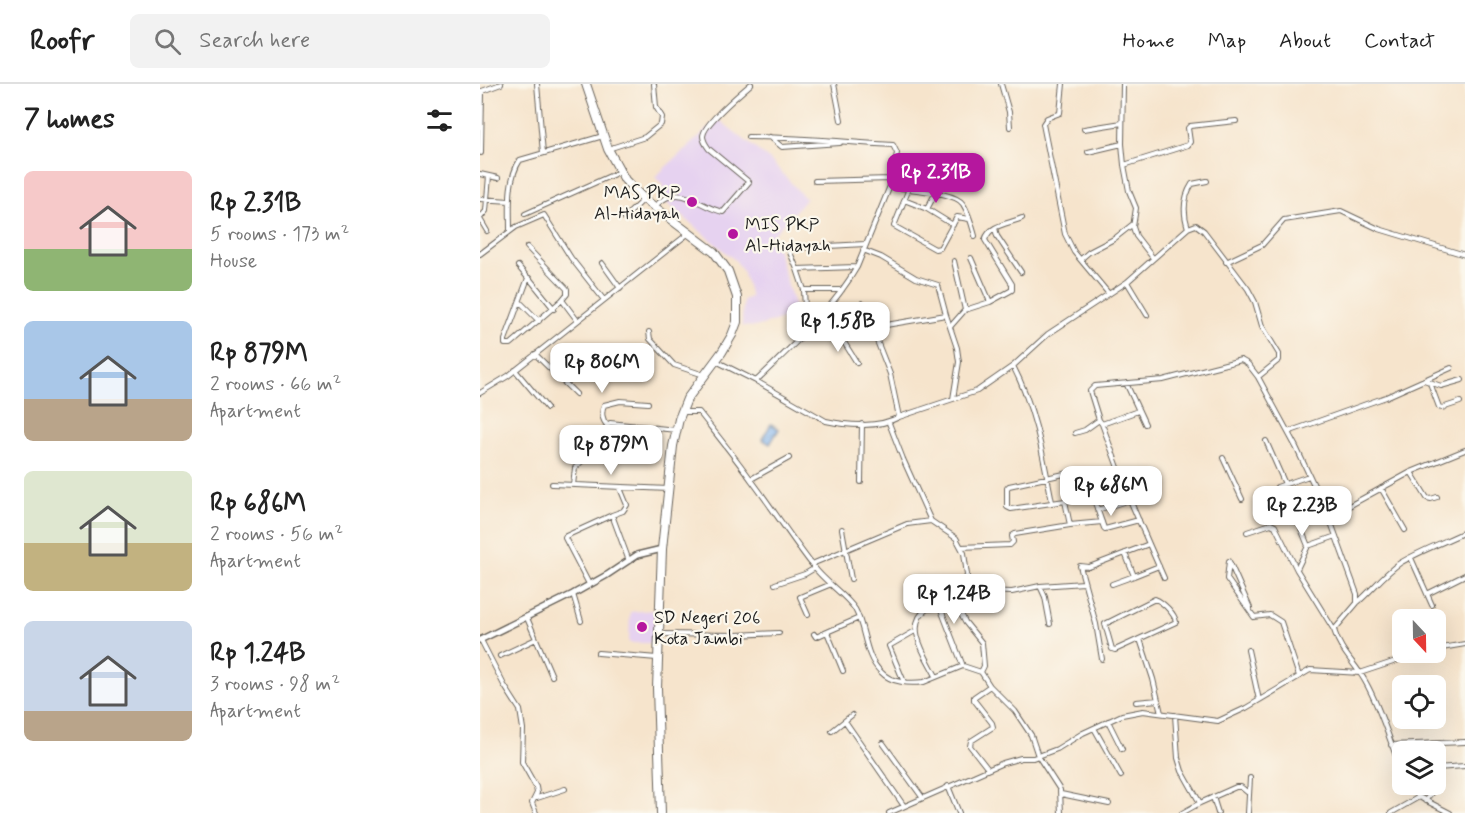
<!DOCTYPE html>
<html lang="en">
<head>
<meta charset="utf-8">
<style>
  body { margin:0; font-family:Mynerve,sans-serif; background:#f2f2f2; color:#222; height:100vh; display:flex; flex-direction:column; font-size:22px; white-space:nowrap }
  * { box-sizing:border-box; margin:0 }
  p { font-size:20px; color:#767676 }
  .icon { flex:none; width:33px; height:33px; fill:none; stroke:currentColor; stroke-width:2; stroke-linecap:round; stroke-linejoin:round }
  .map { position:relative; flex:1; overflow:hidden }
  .drawer { display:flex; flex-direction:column; background:#fff; width:480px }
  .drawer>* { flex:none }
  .needle { width:39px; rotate:158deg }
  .tools { position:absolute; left:912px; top:525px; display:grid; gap:12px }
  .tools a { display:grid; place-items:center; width:54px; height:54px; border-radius:9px; background:#fff; box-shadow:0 6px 24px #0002; font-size:30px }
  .price { position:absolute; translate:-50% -51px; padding:0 14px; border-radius:12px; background:#fff; color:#222; font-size:20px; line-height:39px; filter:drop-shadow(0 2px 3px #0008) }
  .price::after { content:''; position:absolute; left:50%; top:36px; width:18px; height:14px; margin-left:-9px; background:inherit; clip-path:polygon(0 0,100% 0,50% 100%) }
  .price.on { background:#b5179e; color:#fff }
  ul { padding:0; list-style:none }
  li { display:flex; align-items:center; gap:18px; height:150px; padding:0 24px }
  li span { display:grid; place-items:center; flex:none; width:168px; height:120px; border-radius:9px; color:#555 }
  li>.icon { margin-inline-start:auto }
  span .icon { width:72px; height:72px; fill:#fffc; stroke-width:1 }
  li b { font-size:26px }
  h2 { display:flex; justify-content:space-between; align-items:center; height:72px; padding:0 24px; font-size:26px }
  header { display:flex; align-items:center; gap:36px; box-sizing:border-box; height:84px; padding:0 30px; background:#fff; border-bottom:2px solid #e0e0e0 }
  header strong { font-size:28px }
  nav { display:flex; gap:33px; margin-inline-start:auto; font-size:21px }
  .search { width:420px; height:54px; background:#f2f2f2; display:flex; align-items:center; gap:15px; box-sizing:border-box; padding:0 21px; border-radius:9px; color:#767676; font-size:22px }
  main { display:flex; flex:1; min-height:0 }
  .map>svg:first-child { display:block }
  .built { fill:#e6d2f0 }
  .water { fill:url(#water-waves); stroke:#506986; stroke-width:1.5 }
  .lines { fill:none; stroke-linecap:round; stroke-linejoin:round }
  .street-casing { stroke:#68625a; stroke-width:6 }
  .secondary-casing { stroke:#68625a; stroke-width:8 }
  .highway-casing { stroke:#68625a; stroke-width:10 }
  .street { stroke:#fff; stroke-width:4 }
  .secondary { stroke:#fff; stroke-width:5 }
  .highway { stroke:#fff; stroke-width:8 }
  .poi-dot { fill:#b5179e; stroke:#fbf7ec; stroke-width:2 }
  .labels { text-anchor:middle; stroke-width:4.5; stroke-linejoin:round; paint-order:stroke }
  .poi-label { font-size:18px; fill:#1c1c1c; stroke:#fbf7ec; text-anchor:start }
</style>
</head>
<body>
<header>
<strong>Roofr</strong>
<div class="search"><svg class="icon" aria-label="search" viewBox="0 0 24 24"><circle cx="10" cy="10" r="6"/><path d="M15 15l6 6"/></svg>Search here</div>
<nav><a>Home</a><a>Map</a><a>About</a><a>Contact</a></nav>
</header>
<main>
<section class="drawer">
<h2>7 homes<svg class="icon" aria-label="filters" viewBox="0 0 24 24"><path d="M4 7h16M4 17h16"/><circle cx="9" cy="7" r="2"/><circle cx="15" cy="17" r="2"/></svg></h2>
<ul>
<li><span style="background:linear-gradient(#f6c9c9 65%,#8fb573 0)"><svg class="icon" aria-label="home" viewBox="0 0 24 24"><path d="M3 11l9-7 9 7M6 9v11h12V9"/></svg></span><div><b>Rp 2.31B</b><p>5 rooms · 173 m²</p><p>House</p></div></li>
<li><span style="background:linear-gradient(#a9c7e8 65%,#b9a48a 0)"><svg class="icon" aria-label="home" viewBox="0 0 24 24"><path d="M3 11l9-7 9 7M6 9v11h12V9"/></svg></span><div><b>Rp 879M</b><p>2 rooms · 66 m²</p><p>Apartment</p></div></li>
<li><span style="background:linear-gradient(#dfe7d0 60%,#c2b280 0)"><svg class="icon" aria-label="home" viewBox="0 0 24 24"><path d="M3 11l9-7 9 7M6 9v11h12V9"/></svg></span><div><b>Rp 686M</b><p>2 rooms · 56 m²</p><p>Apartment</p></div></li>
<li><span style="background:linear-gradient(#c9d6e8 75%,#b9a48a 0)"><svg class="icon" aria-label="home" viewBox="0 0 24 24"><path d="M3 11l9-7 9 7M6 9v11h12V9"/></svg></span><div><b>Rp 1.24B</b><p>3 rooms · 98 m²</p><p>Apartment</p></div></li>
</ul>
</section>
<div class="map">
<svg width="985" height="729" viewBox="0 0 985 729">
  <defs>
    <pattern id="water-waves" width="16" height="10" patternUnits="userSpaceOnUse" patternTransform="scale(1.5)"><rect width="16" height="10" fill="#84b6f0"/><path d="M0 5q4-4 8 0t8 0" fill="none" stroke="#719ccd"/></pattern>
  </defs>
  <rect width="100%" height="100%" fill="#fbf7ec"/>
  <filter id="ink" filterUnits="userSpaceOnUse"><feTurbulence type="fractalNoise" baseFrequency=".0167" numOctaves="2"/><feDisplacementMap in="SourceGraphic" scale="12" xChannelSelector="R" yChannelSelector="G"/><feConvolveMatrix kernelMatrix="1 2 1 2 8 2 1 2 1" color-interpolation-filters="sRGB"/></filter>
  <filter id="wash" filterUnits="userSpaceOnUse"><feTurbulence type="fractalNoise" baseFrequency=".008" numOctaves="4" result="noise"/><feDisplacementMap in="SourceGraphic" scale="24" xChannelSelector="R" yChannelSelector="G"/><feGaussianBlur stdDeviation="1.35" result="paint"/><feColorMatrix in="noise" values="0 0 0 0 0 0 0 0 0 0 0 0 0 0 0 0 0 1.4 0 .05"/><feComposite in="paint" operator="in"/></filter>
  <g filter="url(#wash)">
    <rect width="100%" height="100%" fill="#f6e4cc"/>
    <!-- built -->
    <path class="built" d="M238 35 290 76 326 115 293 151 317 231 275 243 262 242 263 216 271 213 263 188 256 177 177 111 184 102 175 93Z
      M175 526 174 559H149L150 528Z"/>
    <!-- water -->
    <path class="water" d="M291 340 299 345 290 360 282 355Z"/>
  </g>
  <g filter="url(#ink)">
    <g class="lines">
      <defs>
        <path id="street" d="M57 0 63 69
          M354 0 361 36
          M521 0 529 28 530 43
          M583 0 580 29 567 34 563 40 585 150 594 168 629 210
          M643 0 642 60 644 81 649 107 656 124 653 143 656 152 673 174
          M2 7 21 0
          M604 45 642 39
          M268 53C317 53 365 58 413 61L417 69 410 102 377 183C351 228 313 261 276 297
          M290 53 302 63 360 59
          M128 65 165 53 181 40 182 33 176 23 174 0
          M608 68 642 60
          M1 69 2 7
          M644 81 708 61 710 58 708 44 710 42 756 37
          M0 90 18 94
          M335 97 411 95
          M410 102C424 106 475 107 483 120 489 129 492 141 495 152
          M428 107 414 142 455 165 460 164 477 133 489 135
          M0 115 30 117
          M424 116 447 125 473 141
          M175 122C202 97 215 122 243 128L269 98 229 65C226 61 223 57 223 52 224 39 260 10 271 0
          M447 125 455 110
          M45 130 139 88
          M0 134 6 127 9 92
          M144 134 163 116
          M0 135 7 147
          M515 144 517 152 541 188
          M708 144C703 129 703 114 712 100L727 97
          M30 146C30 124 27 96 40 76L123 52
          M47 163 87 205V210L82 216
          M383 166 401 173 436 194 458 201 466 231
          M0 170 36 143 64 131 91 174 124 216
          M491 174 510 218
          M601 175 609 168 634 155 653 140
          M746 178 782 161 804 136 861 127 899 145 985 171
          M122 179 140 204
          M38 182 48 194 25 256V260H31L82 216 97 236
          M317 185 309 166 312 164 385 160
          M49 194 74 225
          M647 198 667 231
          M324 206H362
          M40 218 59 237
          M382 219 410 290 419 333
          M325 224 324 206 317 185 376 183
          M485 226 510 218 532 206V200L505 156C510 140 529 140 542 134
          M470 243 485 226 474 177
          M357 247 377 279
          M169 248 170 255 194 281 224 291
          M327 249 382 245 466 231 477 264 479 278 473 315
          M55 270 96 310
          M236 277 276 297 346 337C369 342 399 344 419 333L497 307 533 282 568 250 647 198 708 144 716 141 724 147 768 205 775 218 782 242 799 270V276L778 293
          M533 282C555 324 563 371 572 418
          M35 286 67 324
          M944 296 961 302 982 296
          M646 299 665 340
          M950 299 959 323 962 324 980 318
          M0 309 28 292 209 149
          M202 328H219C237 351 255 373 272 397 293 425 312 455 334 483 345 498 366 511 375 525 386 545 384 572 401 588 411 599 430 600 444 598L483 582 501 588 504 582 502 559 485 538 479 526 487 491 484 469 476 454 451 437 423 375 409 339
          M619 336 610 307 615 302 683 296 761 276 768 280 778 293 816 363 849 433 877 510V519L854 546C860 567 875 579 885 597 901 625 910 658 922 688
          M622 340 650 416 669 460 609 483 600 482 616 540 622 575
          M127 341C122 336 121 328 124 321L140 317 168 319
          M808 348 906 313 971 284
          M595 349 605 346 619 336 622 340 658 327
          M786 357 805 400
          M743 374 762 415
          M931 388 947 414 951 415 957 413
          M271 395 309 374
          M381 398 382 340
          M72 400 189 405
          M93 401 95 384 104 375 111 354 120 351 130 339 196 346
          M901 404 925 446
          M800 410 797 403 829 392
          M612 413 531 425 527 423V404L529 402 598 387C610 399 618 428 624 444L625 445 659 436
          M617 426 650 416
          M132 431 143 427 147 421 140 404
          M849 433 931 388 985 366
          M818 437 828 462
          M590 441 622 438
          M362 445 371 495
          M767 448 791 440 795 442 817 486 854 546
          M669 460 684 494
          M481 463 530 461 533 458 532 452 535 450 590 441 585 417
          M645 469 654 492 679 482
          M931 474 952 521
          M749 477 747 495 774 533
          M750 479 770 524
          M332 480 427 440 451 437
          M817 485 828 462 856 452
          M109 500 85 454 86 452 132 431 149 477
          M295 500 325 490 335 484
          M632 500 654 492
          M560 502 565 513 570 540
          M93 510 101 537
          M484 510 499 507 532 508 560 502 604 499
          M947 510 985 491
          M675 515C683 518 695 530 696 538L635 566 632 565 625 540Z
          M878 518C892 506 904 490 920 479 940 467 964 458 985 448
          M460 523 483 582
          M328 531 320 513 349 501
          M774 533 790 531 801 538 819 592
          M47 534 72 592
          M180 550 256 551 299 549
          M334 550 336 553 347 548
          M660 555 673 595 681 629
          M1 556 24 601 40 626 43 645 42 678 56 703 57 709 52 719 56 729
          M956 565 985 560
          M768 566 779 616
          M118 569 177 574
          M20 572 56 555
          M363 587 347 548 379 534
          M501 588 510 602 535 627 551 651 558 672 580 706 581 729
          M456 592C447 574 423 541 447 525L479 521
          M424 598 409 562 435 547
          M656 618 678 616
          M695 631 698 674 702 687 720 719 702 729
          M365 637 424 722
          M628 637 642 665
          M614 644 641 692
          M352 647 372 631
          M403 659 442 713
          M911 661 985 658
          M956 684 985 682
          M508 685 490 662 491 657 513 643 512 639 494 616V613L510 602
          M929 700 939 713 970 729
          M468 702 479 729
          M581 710 629 720
          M733 713 738 729
          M57 714 85 705
          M945 717 952 708V700
          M720 719 756 703H761L767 708
          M409 729 523 679 541 674H553L577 665 603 649 642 631 663 627 738 637 766 624 830 586 880 589 943 568
          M768 729 770 694
          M911 729 939 713"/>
        <path id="secondary" d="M0 556 93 510 127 491 157 471 182 465"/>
        <path id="highway" d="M106 0 128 65 145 96 164 115 234 168 248 187 257 213V238L252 251 242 268 207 315 199 335 193 362 182 465 177 604 181 729"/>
      </defs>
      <!-- street casing -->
      <use href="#street" class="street-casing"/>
      <!-- secondary casing -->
      <use href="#secondary" class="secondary-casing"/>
      <!-- highway casing -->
      <use href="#highway" class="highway-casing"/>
      <!-- street -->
      <use href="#street" class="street"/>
      <!-- secondary -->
      <use href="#secondary" class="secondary"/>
      <!-- highway -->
      <use href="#highway" class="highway"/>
    </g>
  </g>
  <!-- markers -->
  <g class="poi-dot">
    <circle cx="212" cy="118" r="6"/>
    <circle cx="253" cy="150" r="6"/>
    <circle cx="162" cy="543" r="6"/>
  </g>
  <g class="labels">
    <!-- poi labels -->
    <g class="poi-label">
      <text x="200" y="114" text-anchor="end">MAS PKP<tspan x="200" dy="21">Al-Hidayah</tspan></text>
      <text x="265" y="146">MIS PKP<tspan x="265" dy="21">Al-Hidayah</tspan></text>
      <text x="174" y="539">SD Negeri 206<tspan x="174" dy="21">Kota Jambi</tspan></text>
    </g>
  </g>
</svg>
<div class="tools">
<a><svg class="needle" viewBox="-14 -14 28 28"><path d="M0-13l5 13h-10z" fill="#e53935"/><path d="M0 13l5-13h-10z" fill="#767676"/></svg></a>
<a><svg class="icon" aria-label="locate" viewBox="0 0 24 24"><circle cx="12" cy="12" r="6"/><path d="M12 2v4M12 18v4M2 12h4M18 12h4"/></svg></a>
<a><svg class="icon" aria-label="layers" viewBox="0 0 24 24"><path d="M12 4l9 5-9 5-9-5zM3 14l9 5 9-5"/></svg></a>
</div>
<b class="price on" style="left:456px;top:120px">Rp 2.31B</b>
<b class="price" style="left:358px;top:269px">Rp 1.58B</b>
<b class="price" style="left:122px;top:310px">Rp 806M</b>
<b class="price" style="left:131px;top:392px">Rp 879M</b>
<b class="price" style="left:631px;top:433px">Rp 686M</b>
<b class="price" style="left:822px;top:453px">Rp 2.23B</b>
<b class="price" style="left:474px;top:541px">Rp 1.24B</b>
</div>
</main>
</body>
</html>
